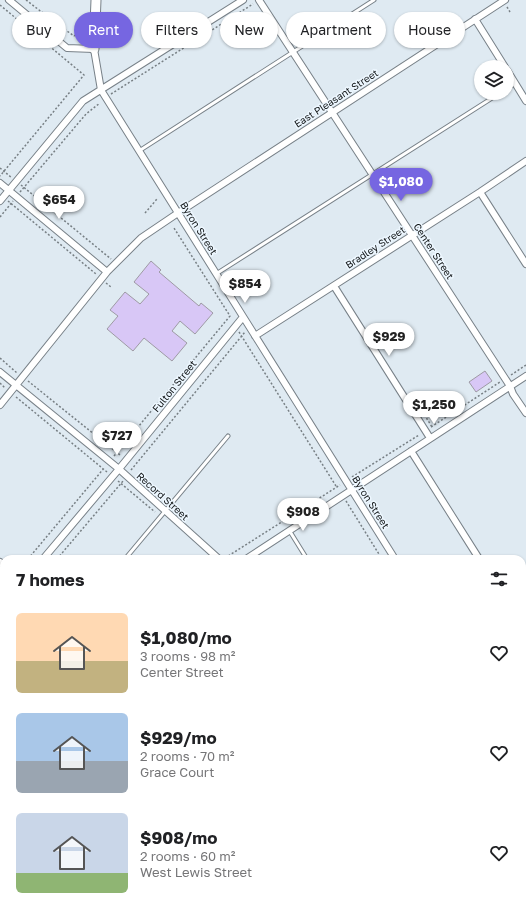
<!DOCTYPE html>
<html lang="en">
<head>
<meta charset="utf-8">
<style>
  body { margin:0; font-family:"Golos Text",sans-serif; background:#f2f2f2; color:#202124; height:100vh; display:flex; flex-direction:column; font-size:15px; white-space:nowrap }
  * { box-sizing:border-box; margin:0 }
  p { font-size:13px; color:#757577 }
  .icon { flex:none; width:22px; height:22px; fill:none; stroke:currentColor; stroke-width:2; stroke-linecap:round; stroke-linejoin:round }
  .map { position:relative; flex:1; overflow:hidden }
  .details { position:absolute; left:0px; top:555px; width:526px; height:356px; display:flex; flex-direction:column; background:#fff; border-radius:12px 12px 0 0; box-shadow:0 1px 3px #0004 }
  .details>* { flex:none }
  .hud { position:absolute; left:12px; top:12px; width:502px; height:36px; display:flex; gap:8px }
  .fabs { position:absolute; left:474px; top:60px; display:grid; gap:8px }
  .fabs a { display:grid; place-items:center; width:40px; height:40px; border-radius:50%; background:#fff; box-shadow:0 1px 3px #0004; font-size:20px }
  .price { position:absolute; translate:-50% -34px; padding:0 9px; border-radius:14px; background:#fff; color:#222; font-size:13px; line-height:26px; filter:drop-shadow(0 1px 2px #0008) }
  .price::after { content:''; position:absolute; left:50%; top:24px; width:12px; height:9px; margin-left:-6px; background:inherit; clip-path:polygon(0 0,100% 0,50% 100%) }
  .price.active { background:#7666e1; color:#fff }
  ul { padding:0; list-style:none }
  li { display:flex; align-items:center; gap:12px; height:100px; padding:0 16px }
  li span { display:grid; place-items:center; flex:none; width:112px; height:80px; border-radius:6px; color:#555 }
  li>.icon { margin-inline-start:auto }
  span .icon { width:48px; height:48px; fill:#fffc; stroke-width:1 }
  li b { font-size:17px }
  h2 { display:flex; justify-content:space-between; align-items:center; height:48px; padding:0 16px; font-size:17px }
  .chip { padding:0 14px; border-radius:18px; background:#fff; box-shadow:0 1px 3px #0004; font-size:14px; line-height:36px }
  .chip.active { background:#7666e1; color:#fff }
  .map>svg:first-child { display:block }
  .green { fill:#96cc97 }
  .building { fill:#d8c7f6; stroke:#9e9aa4 }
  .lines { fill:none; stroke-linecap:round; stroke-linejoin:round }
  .lane-casing { stroke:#788188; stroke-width:5 }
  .street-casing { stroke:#788188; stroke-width:8 }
  .secondary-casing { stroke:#788188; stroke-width:11 }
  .path { stroke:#777f84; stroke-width:1.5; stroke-dasharray:2 2; stroke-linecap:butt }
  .lane { stroke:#fff; stroke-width:3 }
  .street { stroke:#fff; stroke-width:6 }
  .secondary { stroke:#fff; stroke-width:9 }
  .labels { text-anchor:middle; stroke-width:3; stroke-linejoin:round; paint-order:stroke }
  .street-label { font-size:10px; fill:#101416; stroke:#edf7ff }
</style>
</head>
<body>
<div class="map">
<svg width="526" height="911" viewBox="0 0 526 911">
  <rect width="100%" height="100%" fill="#dfeaf2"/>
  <!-- green -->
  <path class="green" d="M522 838 526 840V911H251L256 907H522Z"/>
  <!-- building -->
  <path class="building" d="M151 261 161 270 159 272 199 306 201 303 213 313 195 334 180 321 172 331 187 343 172 361 144 338 133 351 107 329 118 316 110 310 125 292 140 304 149 294 134 282Z
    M485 371 492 381 476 392 469 382Z"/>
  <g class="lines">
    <defs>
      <path id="lane" d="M507 89 515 83
        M139 151 374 0
        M216 274 500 93
        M289 530 307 559
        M125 559 228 436
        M0 631 4 634"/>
      <path id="street" d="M9 0 67 48 94 49 101 90 395 559
        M259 0 510 386 513 394 526 413
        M475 19 505 67
        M507 70 526 101
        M0 183 107 272
        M480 192 526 264
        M0 201 83 101 243 0
        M334 286 430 438
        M255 336 480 192 526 161
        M0 372 119 469 219 559
        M0 405 107 272 141 238 178 213 505 0
        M411 451 478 557 475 559
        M43 559 119 469 243 317
        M246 559 526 376
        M0 562 4 565
        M0 610 4 605"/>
      <path id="secondary" d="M94 49 96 0
        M522 814 526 816
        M212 911 217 907"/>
    </defs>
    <!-- lane casing -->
    <use href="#lane" class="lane-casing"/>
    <!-- street casing -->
    <use href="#street" class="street-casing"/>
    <!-- secondary casing -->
    <use href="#secondary" class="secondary-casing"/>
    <!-- path -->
    <path class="path" d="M26 0 56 23 74 36 80 32
      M0 5 84 75 0 176
      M507 7 510 12
      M111 94 253 4
      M0 168 12 178
      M21 185 111 259
      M20 192 86 114 100 103
      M8 201 96 274
      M145 213 157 199
      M0 217 13 201
      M106 283 111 287
      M239 332 336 486
      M0 358 17 373
      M511 375 526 365
      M28 381 120 455
      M0 383 5 388
      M16 397 107 472
      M416 401 432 427
      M431 427 500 382
      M114 456 230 316 174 228
      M131 470 245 332
      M352 477 419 435
      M118 481 155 512
      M346 501 382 559
      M225 558 340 485
      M28 559 105 467
      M57 559 123 481
      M0 573 4 577
      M0 593 4 588
      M522 623 526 622
      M0 626 4 621
      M522 832 526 835
      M234 911 239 907"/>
    <!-- lane -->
    <use href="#lane" class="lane"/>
    <!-- street -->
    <use href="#street" class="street"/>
    <!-- secondary -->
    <use href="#secondary" class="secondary"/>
  </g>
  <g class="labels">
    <!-- street labels -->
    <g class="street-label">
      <text transform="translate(336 98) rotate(-33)" y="4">East Pleasant Street</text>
      <text transform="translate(199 228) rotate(58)" y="4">Byron Street</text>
      <text transform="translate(375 247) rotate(-33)" y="4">Bradley Street</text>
      <text transform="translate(434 251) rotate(57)" y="4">Center Street</text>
      <text transform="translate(174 386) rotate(-51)" y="4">Fulton Street</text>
      <text transform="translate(163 496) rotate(42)" y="4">Record Street</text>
      <text transform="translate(371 502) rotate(58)" y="4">Byron Street</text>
    </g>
  </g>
</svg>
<div class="fabs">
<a><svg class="icon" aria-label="layers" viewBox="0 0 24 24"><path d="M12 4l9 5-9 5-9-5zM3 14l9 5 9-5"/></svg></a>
</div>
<b class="price active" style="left:401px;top:202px">$1,080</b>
<b class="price" style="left:59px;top:220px">$654</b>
<b class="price" style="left:245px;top:304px">$854</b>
<b class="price" style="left:389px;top:357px">$929</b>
<b class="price" style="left:434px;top:425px">$1,250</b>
<b class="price" style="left:117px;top:456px">$727</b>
<b class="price" style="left:303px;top:532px">$908</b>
<div class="hud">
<a class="chip">Buy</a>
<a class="chip active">Rent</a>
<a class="chip">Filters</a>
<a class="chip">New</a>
<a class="chip">Apartment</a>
<a class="chip">House</a>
</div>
<section class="details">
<h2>7 homes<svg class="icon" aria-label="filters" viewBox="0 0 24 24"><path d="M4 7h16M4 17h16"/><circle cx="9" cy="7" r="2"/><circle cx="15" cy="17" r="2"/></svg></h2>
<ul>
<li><span style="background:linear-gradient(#ffd9b3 60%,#c2b280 0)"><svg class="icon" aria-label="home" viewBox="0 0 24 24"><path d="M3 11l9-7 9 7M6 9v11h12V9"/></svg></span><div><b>$1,080/mo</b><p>3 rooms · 98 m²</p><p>Center Street</p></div><svg class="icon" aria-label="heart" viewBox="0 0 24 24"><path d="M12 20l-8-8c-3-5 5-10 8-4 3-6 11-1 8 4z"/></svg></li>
<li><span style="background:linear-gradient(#a9c7e8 60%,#9aa5b1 0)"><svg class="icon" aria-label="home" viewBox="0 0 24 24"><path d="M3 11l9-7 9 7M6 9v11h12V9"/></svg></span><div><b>$929/mo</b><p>2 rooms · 70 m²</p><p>Grace Court</p></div><svg class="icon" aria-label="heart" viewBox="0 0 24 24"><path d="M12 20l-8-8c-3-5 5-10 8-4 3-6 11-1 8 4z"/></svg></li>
<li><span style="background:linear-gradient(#c9d6e8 75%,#8fb573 0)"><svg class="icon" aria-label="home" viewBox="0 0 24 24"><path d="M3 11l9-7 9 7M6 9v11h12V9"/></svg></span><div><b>$908/mo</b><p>2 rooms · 60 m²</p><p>West Lewis Street</p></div><svg class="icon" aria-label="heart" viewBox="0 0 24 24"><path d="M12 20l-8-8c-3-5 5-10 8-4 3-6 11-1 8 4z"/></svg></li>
</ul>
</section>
</div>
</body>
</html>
